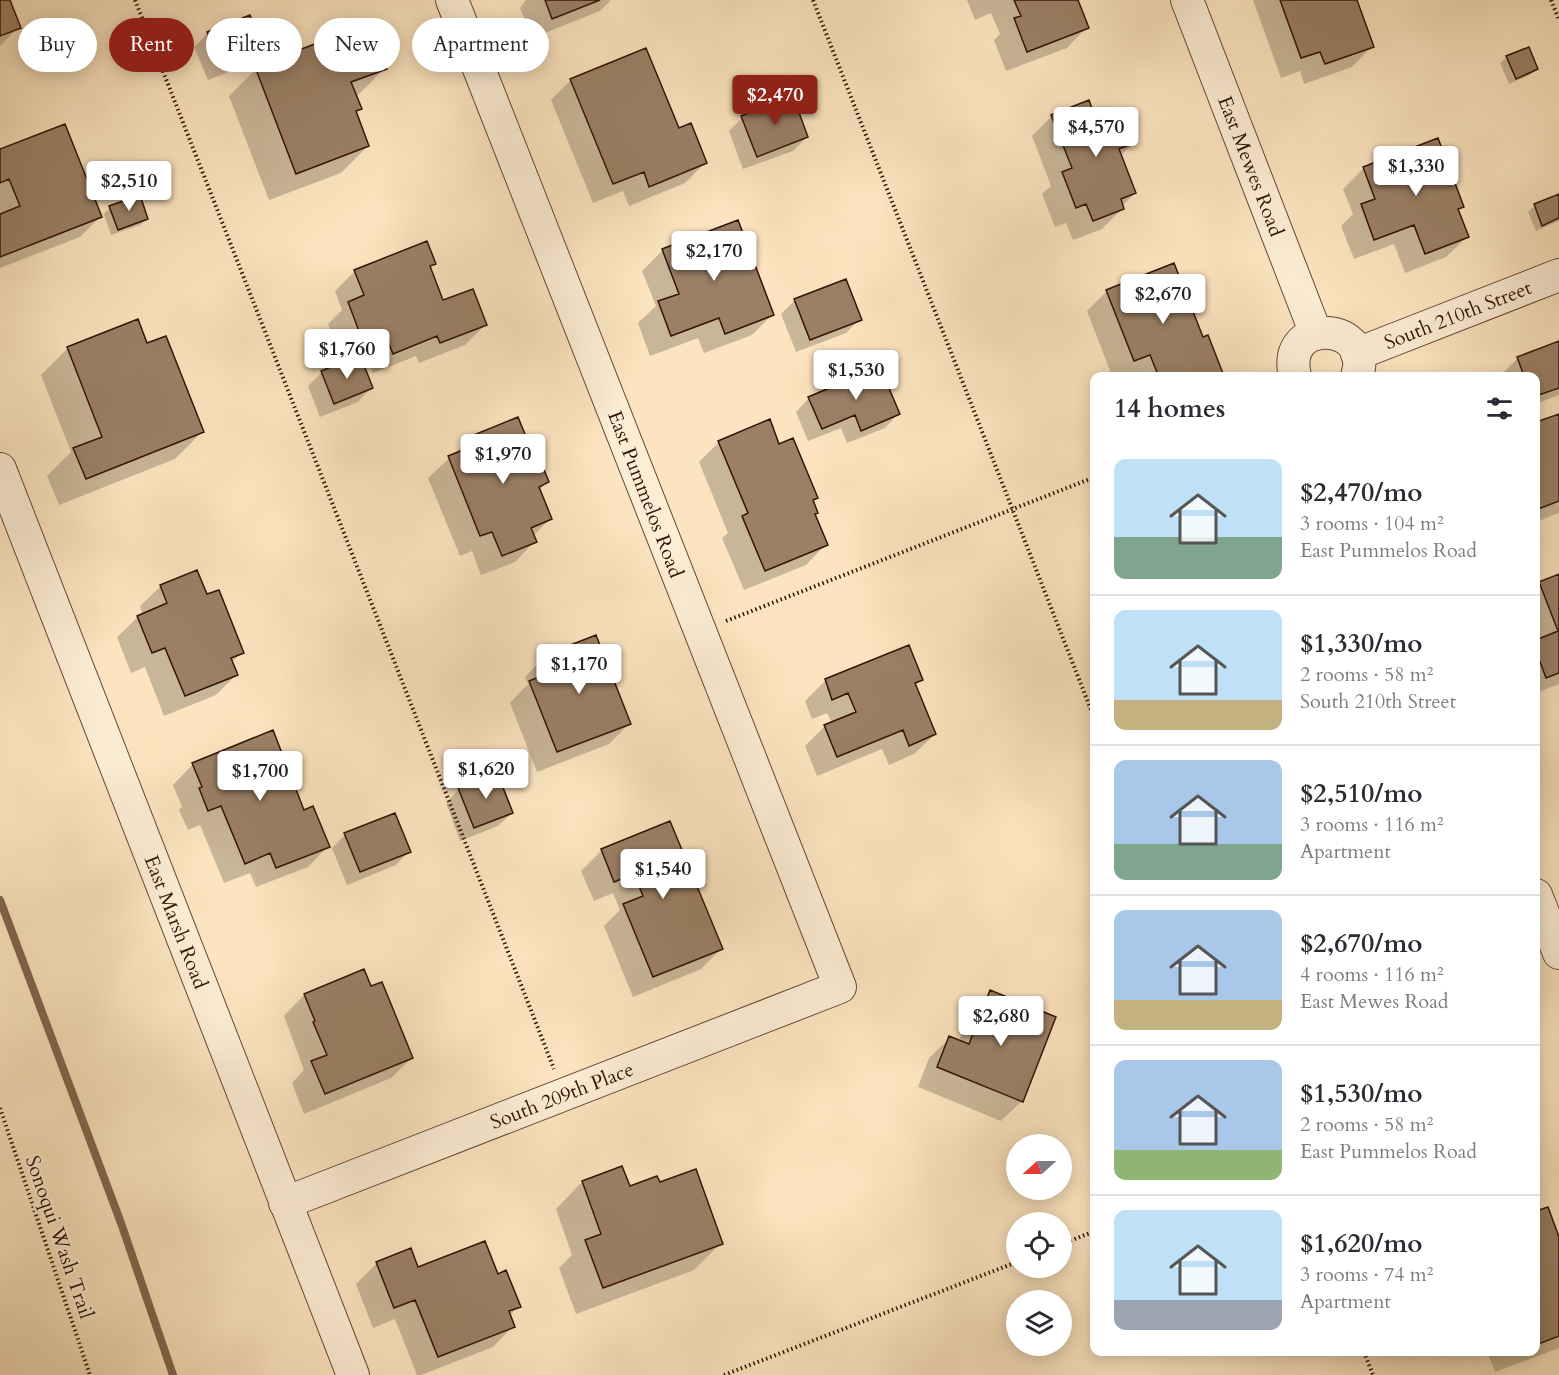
<!DOCTYPE html>
<html lang="en">
<head>
<meta charset="utf-8">
<style>
  body { margin:0; font-family:Cardo,serif; background:#f7f7f7; color:#2b2b33; height:100vh; display:flex; flex-direction:column; font-size:22px; white-space:nowrap }
  * { box-sizing:border-box; margin:0 }
  p { font-size:20px; color:#7c7c81 }
  .icon { flex:none; width:33px; height:33px; fill:none; stroke:currentColor; stroke-width:2; stroke-linecap:round; stroke-linejoin:round }
  .map { position:relative; flex:1; overflow:hidden }
  .sheet { position:absolute; left:1090px; top:372px; width:450px; height:984px; display:flex; flex-direction:column; background:#fff; border-radius:12px; box-shadow:0 3px 15px #0003 }
  .sheet>* { flex:none }
  .top-card { position:absolute; left:18px; top:18px; width:570px; height:54px; display:flex; gap:12px }
  .needle { width:39px; rotate:249deg }
  .fabs { position:absolute; left:1006px; top:1134px; display:grid; gap:12px }
  .fabs a { display:grid; place-items:center; width:66px; height:66px; border-radius:50%; background:#fff; box-shadow:0 3px 15px #0003; font-size:30px }
  .price { position:absolute; translate:-50% -51px; padding:0 14px; border-radius:6px; background:#fff; color:#222; font-size:20px; line-height:39px; filter:drop-shadow(0 2px 3px #0008) }
  .price::after { content:''; position:absolute; left:50%; top:36px; width:18px; height:14px; margin-left:-9px; background:inherit; clip-path:polygon(0 0,100% 0,50% 100%) }
  .price.current { background:#8f2418; color:#fff }
  ul { padding:0; list-style:none }
  li { display:flex; align-items:center; gap:18px; height:150px; padding:0 24px }
  li+li { border-top:2px solid #e1e1e2 }
  li span { display:grid; place-items:center; flex:none; width:168px; height:120px; border-radius:12px; color:#555 }
  li>.icon { margin-inline-start:auto }
  span .icon { width:72px; height:72px; fill:#fffc; stroke-width:1 }
  li b { font-size:26px }
  h2 { display:flex; justify-content:space-between; align-items:center; height:72px; padding:0 24px; font-size:26px }
  .tag { padding:0 21px; border-radius:27px; background:#fff; box-shadow:0 3px 15px #0003; font-size:21px; line-height:54px }
  .tag.current { background:#8f2418; color:#fff }
  .map>svg:first-child { display:block }
  .shadow { fill:#0003 }
  .lines { fill:none; stroke-linecap:round; stroke-linejoin:round }
  .stream { stroke:#83664f; stroke-width:8 }
  .building { fill:#9b8066; stroke:#341306; stroke-width:1.5 }
  .minor-casing { stroke:#664734; stroke-width:34 }
  .path { stroke:#341306; stroke-width:4; stroke-dasharray:1.5 3; stroke-linecap:butt }
  .minor { stroke:#fcedd5; stroke-width:32 }
  .labels { text-anchor:middle; stroke-width:4.5; stroke-linejoin:round; paint-order:stroke }
  .street-label { font-size:20px; fill:#341306; stroke:#fcedd5 }
</style>
</head>
<body>
<div class="map">
<svg width="1559" height="1375" viewBox="0 0 1559 1375">
  <rect width="100%" height="100%" fill="#fbe4bf"/>
  <filter id="stains"><feTurbulence type="fractalNoise" baseFrequency=".00333" numOctaves="4"/><feColorMatrix values="0 0 0 0 .2 0 0 0 0 .09 0 0 0 0 .02 0 0 0 .5 -.17"/></filter>
  <radialGradient id="worn" r=".72"><stop offset=".6" stop-color="#630" stop-opacity="0"/><stop offset="1" stop-color="#630" stop-opacity=".3"/></radialGradient>
  <!-- shadow -->
  <path class="shadow" d="M0 0H9L19 27 0 46Z
    M526 0H611L600 11 532 38 520 8Z
    M967 0H1076L1087 27 1067 48 1006 71 994 40 1000 34 991 13 975 20Z
    M1253 0H1355L1372 46 1352 67 1304 84 1300 71 1281 78Z
    M208 33 262 50 249 64 208 80 194 47Z
    M1507 57 1536 68 1530 75 1509 84 1500 63Z
    M385 68 358 95 355 97 360 109 355 113 368 146 341 173 269 200 229 96 256 69Z
    M571 80 678 130 705 163 685 183 629 206 623 191 593 203 551 100Z
    M1052 116 1095 122 1135 142 1120 156 1135 193 1122 206V209L1102 229 1073 240 1066 223 1055 227 1042 194 1051 186 1032 136Z
    M742 118 807 137 793 151 743 169 729 131Z
    M0 151 100 217 80 237 0 268Z
    M1364 168 1462 206 1457 211 1467 237 1446 257 1405 273 1394 244 1354 259 1341 226 1353 214 1343 189Z
    M1559 196V221L1536 231 1528 212 1535 206Z
    M110 208 147 219 140 225 111 235 104 214Z
    M663 250 772 315 752 335 704 353 698 338 650 356 638 323 656 306 642 271Z
    M434 264 429 268 442 302 485 325 465 345 419 363 416 356 373 373 366 359 361 361 371 388 358 402 320 417 308 386 322 372 344 363 328 324 342 310 335 291 355 271Z
    M1107 291 1202 339 1207 337 1222 376H1131L1130 374 1124 376H1112L1087 311Z
    M795 300 860 319 846 333 796 352 781 314Z
    M1559 343V395L1536 404V376H1506L1504 372 1518 358Z
    M146 345 202 432 175 459 59 505 47 476 71 452 41 375 68 348Z
    M809 398 898 414 885 428 847 443 841 428 808 441 796 412Z
    M1559 418V513L1536 522V424Z
    M470 439 547 482 539 490 550 519 533 536 535 541 515 562 481 575 472 551 460 556 428 478Z
    M719 442 778 445 816 498 812 502 814 515 826 544 806 565 744 590 722 538 728 533 699 462Z
    M1559 576V684L1536 693V587L1539 583Z
    M161 586 206 596 242 652 231 663 236 675 216 695 164 716 145 667 131 673 117 637 138 617 143 615 140 606Z
    M595 637 630 723 609 744 537 772 510 703 528 684 525 677 545 656Z
    M908 647 921 679 915 686 935 734 914 754 889 765 882 749 817 776 805 746 825 726 832 723 827 713 812 719 805 701 825 681Z
    M193 764 304 812 328 846 308 867 256 887 250 873 224 883 200 825 188 830 179 810 182 807 173 785Z
    M459 789 512 813 498 826 460 841 446 803Z
    M669 823 722 948 701 969 633 997 604 926 620 910 613 893 594 901 581 871 602 850Z
    M345 835 409 851 396 865 347 885 332 848Z
    M370 988 412 1058 391 1078 304 1114 292 1083 304 1070 284 1016 304 995Z
    M991 992 1022 1101 1001 1121 918 1087 929 1058 950 1038 959 1041 970 1013Z
    M621 1168 629 1188 659 1184 721 1243 694 1270 576 1314 559 1268 572 1255 556 1209 582 1182Z
    M1536 1213 1559 1241V1348L1495 1372 1487 1352H1536Z
    M377 1263 417 1269 497 1276 519 1306 509 1316 513 1326 493 1347 421 1375H417L395 1319 373 1328 356 1284Z"/>
  <g class="lines">
    <!-- stream -->
    <path class="stream" d="M0 900 121 1223 173 1375"/>
  </g>
  <!-- building -->
  <path class="building" d="M0 0H10L21 28 0 36Z
    M545 0H600L552 19Z
    M1014 0H1078L1089 28 1027 52 1014 18 1021 16Z
    M1280 0H1357L1374 47 1325 64 1320 52 1301 58Z
    M250 15 264 50 221 68 207 32Z
    M369 23 387 69 351 82 362 109 356 111 369 146 296 174 255 67Z
    M1529 47 1538 69 1516 79 1506 56Z
    M646 48 679 128 691 123 707 163 649 187 644 172 613 184 570 79Z
    M793 96 808 137 757 157 741 116Z
    M1089 100 1096 120 1124 110 1136 142 1119 149 1136 193 1121 199 1124 209 1093 221 1086 204 1076 208 1062 172 1072 168 1051 115Z
    M65 124 102 217 0 257V214L20 206 9 179 0 183V149Z
    M1438 138 1464 207 1458 209 1469 237 1425 254 1414 225 1374 240 1361 204 1375 199 1363 167Z
    M1559 194V218L1542 226 1534 204Z
    M140 195 148 219 118 230 109 206Z
    M738 220 774 315 725 334 719 318 671 336 658 301 679 294 662 249Z
    M427 241 436 264 430 266 443 300 473 289 487 325 440 343 437 336 393 354 387 339 365 347 348 302 364 295 354 270Z
    M1174 263 1203 337 1208 335 1224 376H1154L1158 375 1150 355 1134 361 1106 290Z
    M846 279 862 320 810 340 794 299Z
    M138 319 147 343 166 336 204 432 86 479 73 448 102 437 67 347Z
    M1559 341V388L1536 396V376H1524L1517 357Z
    M360 355 373 388 334 404 321 371Z
    M880 367 900 414 861 431 855 415 822 429 808 397Z
    M1559 414V501L1536 510V422Z
    M518 417 536 461 540 460 549 482 539 487 552 519 531 528 537 542 502 556 492 532 480 536 448 456 473 446 469 437Z
    M770 419 779 444 793 438 818 498 813 500 818 513 815 514 828 545 765 571 742 516 748 513 718 441Z
    M197 570 207 594 219 590 244 653 231 658 238 675 185 696 165 648 152 653 137 616 167 603 160 585Z
    M1559 574V673L1546 678 1536 651V640L1558 631 1539 582Z
    M596 635 631 724 557 752 529 681 552 672 545 655Z
    M909 645 923 680 915 683 936 734 909 746 903 730 837 757 824 725 856 712 848 693 832 700 825 679Z
    M273 730 304 810 313 806 330 847 276 868 270 853 245 864 221 806 208 811 199 788 202 787 192 763Z
    M497 772 513 813 474 828 458 788Z
    M395 813 411 852 360 872 344 833Z
    M670 821 723 949 653 977 623 904 643 896 634 874 614 882 601 849Z
    M364 969 371 986 382 982 413 1058 325 1094 311 1061 327 1055 313 1022 315 1021 304 994Z
    M990 990 1056 1017 1023 1102 937 1067 949 1036 969 1044Z
    M622 1166 630 1186 657 1176 660 1182 696 1169 723 1244 603 1288 585 1240 601 1234 582 1181Z
    M1548 1207 1559 1237V1336L1536 1345V1211Z
    M485 1241 498 1274 506 1270 521 1307 509 1311 515 1327 438 1357 415 1300 394 1308 376 1262 411 1248 418 1267Z"/>
  <g class="lines">
    <defs>
      <g id="minor">
        <path id="s1" d="M1187 0 1316 334"/>
        <path id="s2" d="M1357 354 1559 275"/>
        <path d="M1295 376C1280 315 1375 322 1357 376"/>
        <path id="s3" d="M0 469 353 1375"/>
        <path d="M1536 895 1559 953"/>
        <path id="s4" d="M285 1203 840 987 452 0"/>
      </g>
    </defs>
    <!-- minor casing -->
    <use href="#minor" class="minor-casing"/>
    <!-- path -->
    <path class="path" d="M135 0 554 1069
      M813 0 1095 720
      M1551 0 1559 20
      M726 621 1095 477
      M0 1108 90 1375
      M1062 1244 1095 1231
      M1364 1352 1373 1375
      M724 1375 1017 1262"/>
    <!-- minor -->
    <use href="#minor" class="minor"/>
  </g>
  <g class="labels">
    <!-- street labels -->
    <g class="street-label">
      <text dy="7" stroke="none"><textPath href="#s1" startOffset="178">East Mewes Road</textPath></text>
      <text dy="7" stroke="none"><textPath href="#s2" startOffset="108">South 210th Street</textPath></text>
      <text transform="translate(646 494) rotate(69)" y="7">East Pummelos Road</text>
      <text dy="7" stroke="none"><textPath href="#s3" startOffset="486">East Marsh Road</textPath></text>
      <text dy="7" stroke="none"><textPath href="#s4" startOffset="297">South 209th Place</textPath></text>
      <text transform="translate(60 1237) rotate(71)" y="7">Sonoqui Wash Trail</text>
    </g>
  </g>
  <rect width="100%" height="100%" filter="url(#stains)"/>
  <rect width="100%" height="100%" fill="url(#worn)"/>
</svg>
<div class="fabs">
<a><svg class="needle" viewBox="-14 -14 28 28"><path d="M0-13l5 13h-10z" fill="#e53935"/><path d="M0 13l5-13h-10z" fill="#7c7c81"/></svg></a>
<a><svg class="icon" aria-label="locate" viewBox="0 0 24 24"><circle cx="12" cy="12" r="6"/><path d="M12 2v4M12 18v4M2 12h4M18 12h4"/></svg></a>
<a><svg class="icon" aria-label="layers" viewBox="0 0 24 24"><path d="M12 4l9 5-9 5-9-5zM3 14l9 5 9-5"/></svg></a>
</div>
<b class="price current" style="left:775px;top:126px">$2,470</b>
<b class="price" style="left:1096px;top:158px">$4,570</b>
<b class="price" style="left:1416px;top:197px">$1,330</b>
<b class="price" style="left:129px;top:212px">$2,510</b>
<b class="price" style="left:714px;top:282px">$2,170</b>
<b class="price" style="left:1163px;top:325px">$2,670</b>
<b class="price" style="left:347px;top:380px">$1,760</b>
<b class="price" style="left:856px;top:401px">$1,530</b>
<b class="price" style="left:503px;top:485px">$1,970</b>
<b class="price" style="left:579px;top:695px">$1,170</b>
<b class="price" style="left:486px;top:800px">$1,620</b>
<b class="price" style="left:260px;top:802px">$1,700</b>
<b class="price" style="left:663px;top:900px">$1,540</b>
<b class="price" style="left:1001px;top:1047px">$2,680</b>
<div class="top-card">
<a class="tag">Buy</a>
<a class="tag current">Rent</a>
<a class="tag">Filters</a>
<a class="tag">New</a>
<a class="tag">Apartment</a>
</div>
<section class="sheet">
<h2>14 homes<svg class="icon" aria-label="filters" viewBox="0 0 24 24"><path d="M4 7h16M4 17h16"/><circle cx="9" cy="7" r="2"/><circle cx="15" cy="17" r="2"/></svg></h2>
<ul>
<li><span style="background:linear-gradient(#bfe0f5 65%,#7fa58c 0)"><svg class="icon" aria-label="home" viewBox="0 0 24 24"><path d="M3 11l9-7 9 7M6 9v11h12V9"/></svg></span><div><b>$2,470/mo</b><p>3 rooms · 104 m²</p><p>East Pummelos Road</p></div></li>
<li><span style="background:linear-gradient(#bfe0f5 75%,#c2b280 0)"><svg class="icon" aria-label="home" viewBox="0 0 24 24"><path d="M3 11l9-7 9 7M6 9v11h12V9"/></svg></span><div><b>$1,330/mo</b><p>2 rooms · 58 m²</p><p>South 210th Street</p></div></li>
<li><span style="background:linear-gradient(#a9c7e8 70%,#7fa58c 0)"><svg class="icon" aria-label="home" viewBox="0 0 24 24"><path d="M3 11l9-7 9 7M6 9v11h12V9"/></svg></span><div><b>$2,510/mo</b><p>3 rooms · 116 m²</p><p>Apartment</p></div></li>
<li><span style="background:linear-gradient(#a9c7e8 75%,#c2b280 0)"><svg class="icon" aria-label="home" viewBox="0 0 24 24"><path d="M3 11l9-7 9 7M6 9v11h12V9"/></svg></span><div><b>$2,670/mo</b><p>4 rooms · 116 m²</p><p>East Mewes Road</p></div></li>
<li><span style="background:linear-gradient(#a9c7e8 75%,#8fb573 0)"><svg class="icon" aria-label="home" viewBox="0 0 24 24"><path d="M3 11l9-7 9 7M6 9v11h12V9"/></svg></span><div><b>$1,530/mo</b><p>2 rooms · 58 m²</p><p>East Pummelos Road</p></div></li>
<li><span style="background:linear-gradient(#bfe0f5 75%,#9aa5b1 0)"><svg class="icon" aria-label="home" viewBox="0 0 24 24"><path d="M3 11l9-7 9 7M6 9v11h12V9"/></svg></span><div><b>$1,620/mo</b><p>3 rooms · 74 m²</p><p>Apartment</p></div></li>
</ul>
</section>
</div>
</body>
</html>
